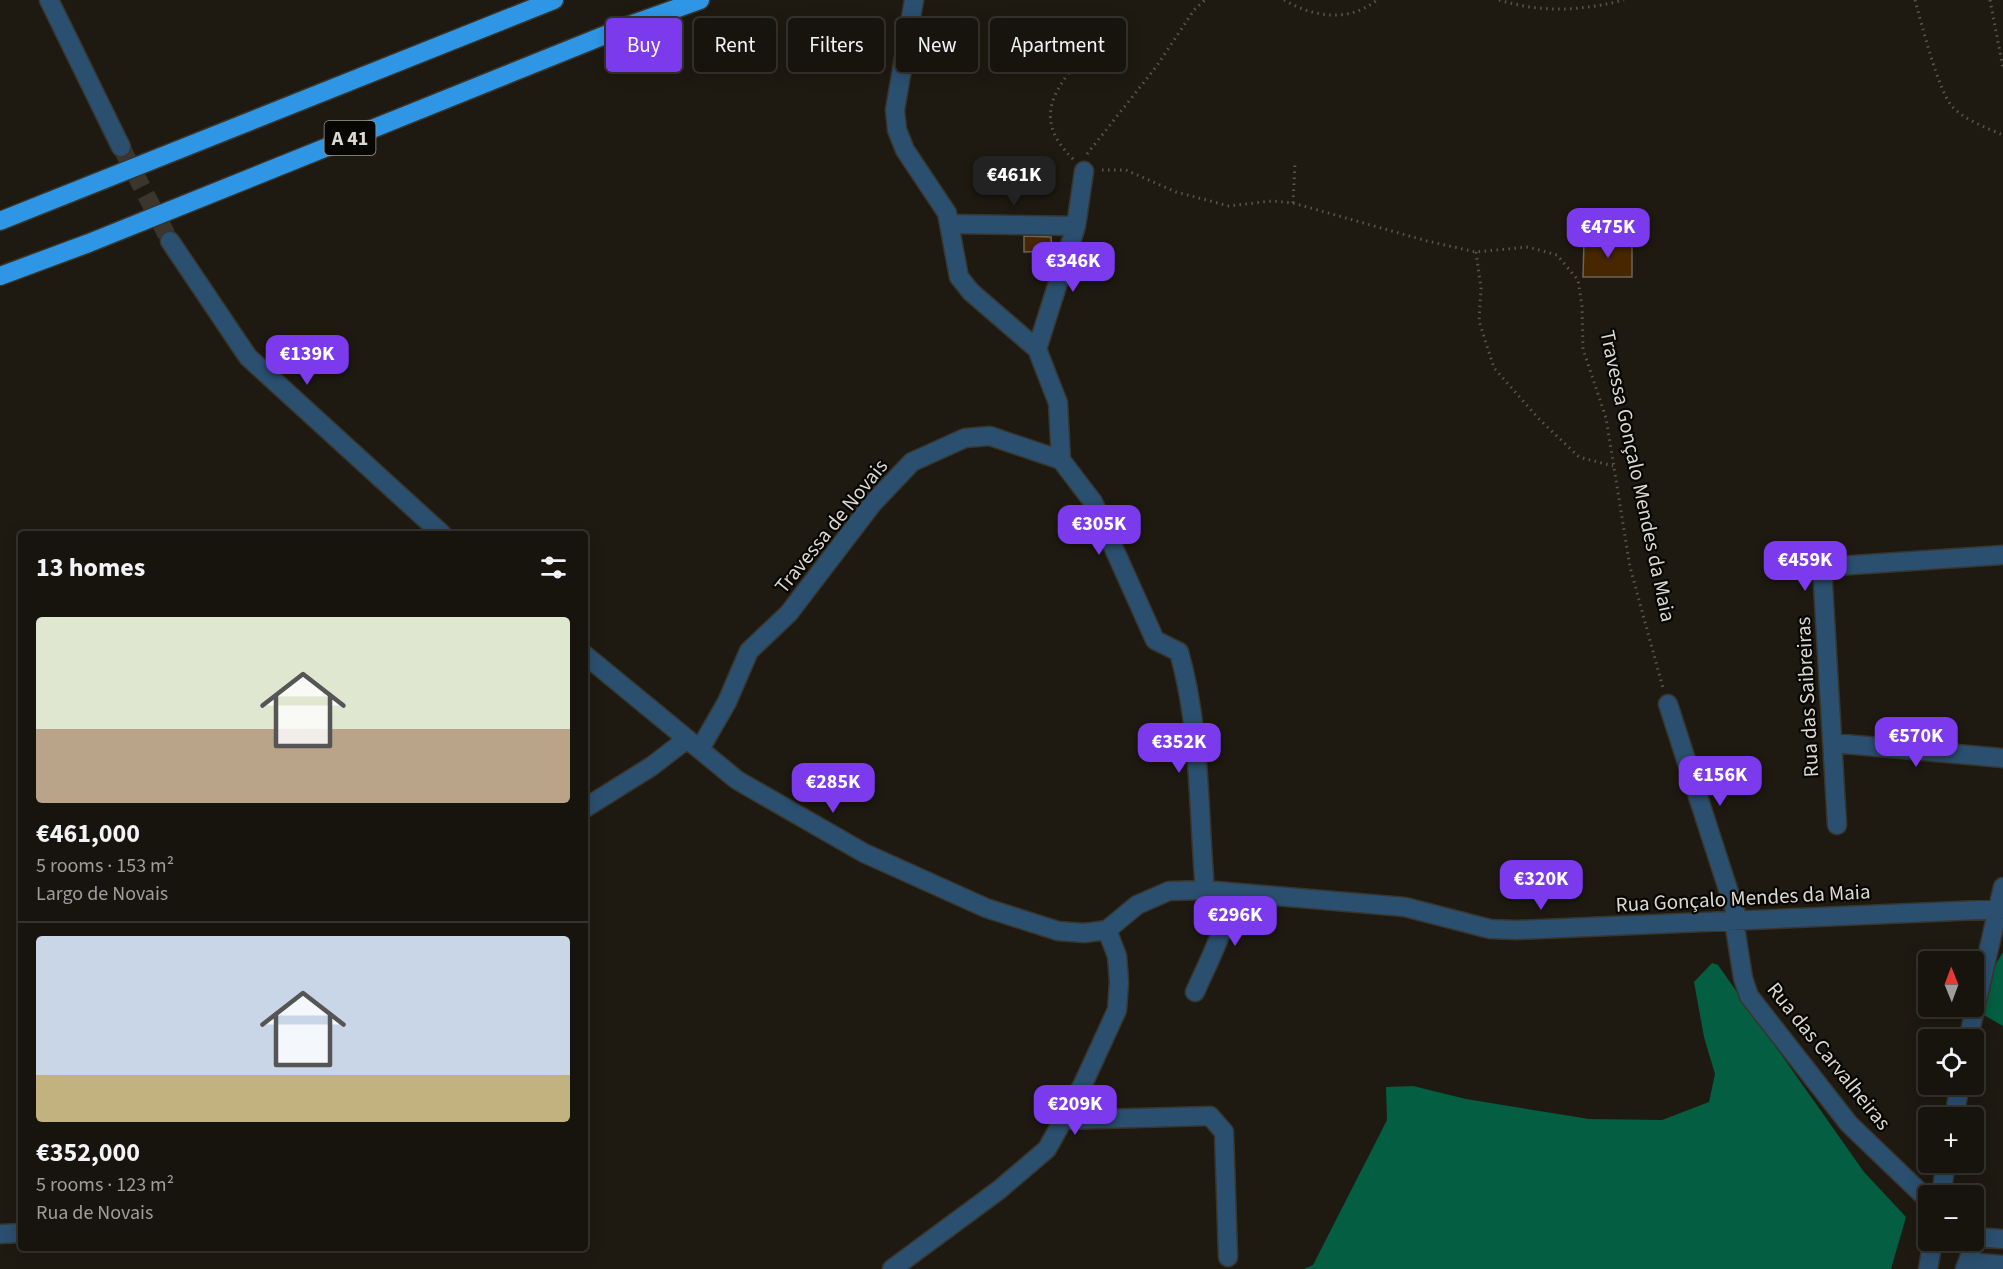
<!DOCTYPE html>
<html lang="en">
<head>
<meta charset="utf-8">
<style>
  body { margin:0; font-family:"Source Sans 3",sans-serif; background:#1f1d16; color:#f1f3f6; height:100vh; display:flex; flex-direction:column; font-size:22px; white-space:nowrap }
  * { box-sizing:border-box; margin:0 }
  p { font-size:20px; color:#9e9e9d }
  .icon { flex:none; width:33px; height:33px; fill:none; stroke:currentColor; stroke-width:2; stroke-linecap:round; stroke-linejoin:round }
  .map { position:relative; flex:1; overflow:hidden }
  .sheet { position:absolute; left:18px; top:531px; width:570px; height:720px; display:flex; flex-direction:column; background:#16140d; border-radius:6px; box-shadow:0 3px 15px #0003,0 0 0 2px #35332e }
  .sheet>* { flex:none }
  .top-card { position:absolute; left:606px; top:18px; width:570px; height:54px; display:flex; gap:12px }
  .needle { width:39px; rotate:359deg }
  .fabs { position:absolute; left:1918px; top:951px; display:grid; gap:12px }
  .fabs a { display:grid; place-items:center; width:66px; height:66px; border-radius:6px; background:#16140d; box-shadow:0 3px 15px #0003,0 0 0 2px #35332e; font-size:30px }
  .price { position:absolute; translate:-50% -51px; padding:0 14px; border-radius:12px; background:#7c3aed; color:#fff; font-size:20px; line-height:39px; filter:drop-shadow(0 2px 3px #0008) }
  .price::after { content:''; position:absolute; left:50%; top:36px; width:18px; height:14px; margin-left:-9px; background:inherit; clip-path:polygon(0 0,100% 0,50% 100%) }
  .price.current { background:#222; color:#fff }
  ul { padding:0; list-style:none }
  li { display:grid; align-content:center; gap:12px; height:318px; padding:0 18px }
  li+li { border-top:2px solid #35332e }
  li span { display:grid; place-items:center; height:186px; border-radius:6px; color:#555 }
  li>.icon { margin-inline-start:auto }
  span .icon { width:108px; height:108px; fill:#fffc; stroke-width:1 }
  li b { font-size:26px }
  h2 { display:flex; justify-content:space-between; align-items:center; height:72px; padding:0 18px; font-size:26px }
  .pill { padding:0 21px; border-radius:6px; background:#16140d; box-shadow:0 3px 15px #0003,0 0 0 2px #35332e; font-size:21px; line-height:54px }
  .pill.current { background:#7c3aed; color:#fff }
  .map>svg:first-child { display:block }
  .forest { fill:#045e41 }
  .building { fill:#482700; stroke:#6e645b; stroke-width:1.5 }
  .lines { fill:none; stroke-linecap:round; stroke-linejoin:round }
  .minor-tunnel { stroke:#3a362e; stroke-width:18; stroke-dasharray:18 9; stroke-linecap:butt }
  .minor-casing { stroke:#38352c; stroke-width:21 }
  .highway-casing { stroke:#38352c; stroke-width:21 }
  .path { stroke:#59564d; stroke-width:3; stroke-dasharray:1.5 4.5; stroke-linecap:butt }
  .minor { stroke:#2b4f6f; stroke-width:18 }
  .highway { stroke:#2f96e6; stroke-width:18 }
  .labels { text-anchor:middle; stroke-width:4.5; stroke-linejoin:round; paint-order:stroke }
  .shield { fill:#070603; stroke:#9b9993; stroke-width:1.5 }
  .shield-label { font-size:20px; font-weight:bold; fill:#dbd8d1 }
  .street-label { font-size:21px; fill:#dbd8d1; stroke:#070603 }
</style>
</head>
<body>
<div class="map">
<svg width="2003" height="1269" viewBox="0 0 2003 1269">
  <rect width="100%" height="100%" fill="#1e1a11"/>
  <!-- forest -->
  <path class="forest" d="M2003 952V1026L1982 1014 1994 967Z
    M1712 963 1718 965 1864 1172 1906 1217 1891 1269H1304L1313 1265 1387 1120 1386 1087 1413 1086 1466 1099 1589 1119 1662 1120 1709 1102 1715 1074 1704 1037 1694 982Z"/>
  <!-- building -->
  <path class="building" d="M1024 236 1051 237 1052 251 1024 252Z
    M1584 240 1632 241V277H1583Z"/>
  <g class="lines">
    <!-- minor-tunnel -->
    <path class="minor-tunnel" d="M121 147 170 241"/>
    <defs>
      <path id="minor" d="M49 0 121 147
        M914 0 895 110 897 130 905 150 947 213 959 277 971 292 1037 349 1058 403 1061 460 1093 502 1155 640 1179 652C1201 729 1198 810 1205 890
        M950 224 1076 226
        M170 241 248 357 442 534
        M1037 349 1076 226 1084 171
        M585 655 737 780 864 853 986 908 1058 931 1084 933 1107 930
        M1668 704 1738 920
        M1833 743 2003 758
        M700 749 727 702 749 651 789 613 873 503 912 462 965 438 990 436 1061 460
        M585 808 652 766 687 739
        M1837 825 1822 567 2003 555
        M1734 921 1743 978 1749 996 1849 1124 1924 1196H1929
        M1107 930 1137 905 1169 891 1205 890 1405 907 1490 929 1517 930 2003 909
        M1195 992C1209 960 1228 927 1229 892
        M1968 1040 2003 887
        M1954 1118 1960 1084
        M1063 1120 1210 1116 1224 1132 1228 1257
        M1941 1196 1946 1162
        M0 1234 21 1233
        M1974 1237 2003 1239
        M1968 1262 2003 1265
        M892 1269 999 1190 1047 1149 1083 1084 1117 1010 1119 982 1117 956 1107 930
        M1928 1269 1933 1240
        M1965 1269 1971 1253 1972 1240"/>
      <path id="highway" d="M0 221 554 0
        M0 276 89 243 630 25 700 0"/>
    </defs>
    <!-- minor casing -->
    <use href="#minor" class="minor-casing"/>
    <!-- highway casing -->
    <use href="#highway" class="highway-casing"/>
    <!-- path -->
    <path class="path" d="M1284 0C1313 17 1348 23 1377 0
      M1499 0C1542 13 1581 11 1624 0
      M1915 0C1921 22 1938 89 1951 105 1962 119 1987 128 2003 135
      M1990 0 2003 68
      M1087 154 1156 67 1194 10 1205 0
      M1073 159C1028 115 1059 85 1090 46
      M1102 170H1126L1176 192 1229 206 1272 201 1293 203 1427 241 1476 252 1528 247 1557 255 1578 280 1582 306 1583 349 1606 418 1630 567 1663 688
      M1293 203 1295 163
      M1476 252 1481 288 1479 321 1494 368 1539 419 1579 457 1613 466"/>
    <!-- minor -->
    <use href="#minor" class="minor"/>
    <!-- highway -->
    <use href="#highway" class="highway"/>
  </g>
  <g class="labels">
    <!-- shield labels -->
    <rect class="shield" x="324.5" y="121" width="51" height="34" rx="4.5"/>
    <g class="shield-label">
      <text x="350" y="145">A 41</text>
    </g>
    <!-- street labels -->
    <g class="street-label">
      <text transform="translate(1638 476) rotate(78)" y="7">Travessa Gonçalo Mendes da Maia</text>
      <text transform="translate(831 526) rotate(-51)" y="7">Travessa de Novais</text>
      <text transform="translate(1807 697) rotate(-93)" y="7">Rua das Saibreiras</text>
      <text transform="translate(1743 898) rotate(-3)" y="7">Rua Gonçalo Mendes da Maia</text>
      <text transform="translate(1829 1056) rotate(51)" y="7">Rua das Carvalheiras</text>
    </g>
  </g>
</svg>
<div class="fabs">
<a><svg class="needle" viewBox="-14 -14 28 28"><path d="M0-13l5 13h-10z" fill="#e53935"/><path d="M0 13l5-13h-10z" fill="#9e9e9d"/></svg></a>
<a><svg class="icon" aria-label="locate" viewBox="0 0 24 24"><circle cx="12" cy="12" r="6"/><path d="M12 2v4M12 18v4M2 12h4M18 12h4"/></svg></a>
<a>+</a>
<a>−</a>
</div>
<b class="price current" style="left:1014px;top:207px">€461K</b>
<b class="price" style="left:1608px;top:259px">€475K</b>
<b class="price" style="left:1073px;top:293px">€346K</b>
<b class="price" style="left:307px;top:386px">€139K</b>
<b class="price" style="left:1099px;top:556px">€305K</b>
<b class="price" style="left:1805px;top:592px">€459K</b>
<b class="price" style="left:1916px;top:768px">€570K</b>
<b class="price" style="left:1179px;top:774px">€352K</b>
<b class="price" style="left:1720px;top:807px">€156K</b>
<b class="price" style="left:833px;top:814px">€285K</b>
<b class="price" style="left:1541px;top:911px">€320K</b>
<b class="price" style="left:1235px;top:947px">€296K</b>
<b class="price" style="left:1075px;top:1136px">€209K</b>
<div class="top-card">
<a class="pill current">Buy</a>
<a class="pill">Rent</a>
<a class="pill">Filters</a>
<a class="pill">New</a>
<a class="pill">Apartment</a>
</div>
<section class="sheet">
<h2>13 homes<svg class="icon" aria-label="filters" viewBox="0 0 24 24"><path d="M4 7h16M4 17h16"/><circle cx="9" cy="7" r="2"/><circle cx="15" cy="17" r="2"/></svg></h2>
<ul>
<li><span style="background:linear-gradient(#dfe7d0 60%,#b9a48a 0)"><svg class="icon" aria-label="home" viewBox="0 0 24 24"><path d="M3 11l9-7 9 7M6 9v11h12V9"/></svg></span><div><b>€461,000</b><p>5 rooms · 153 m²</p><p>Largo de Novais</p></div></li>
<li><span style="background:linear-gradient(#c9d6e8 75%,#c2b280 0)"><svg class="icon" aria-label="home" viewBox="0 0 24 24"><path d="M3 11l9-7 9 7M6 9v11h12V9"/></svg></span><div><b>€352,000</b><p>5 rooms · 123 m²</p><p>Rua de Novais</p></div></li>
</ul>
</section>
</div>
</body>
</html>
